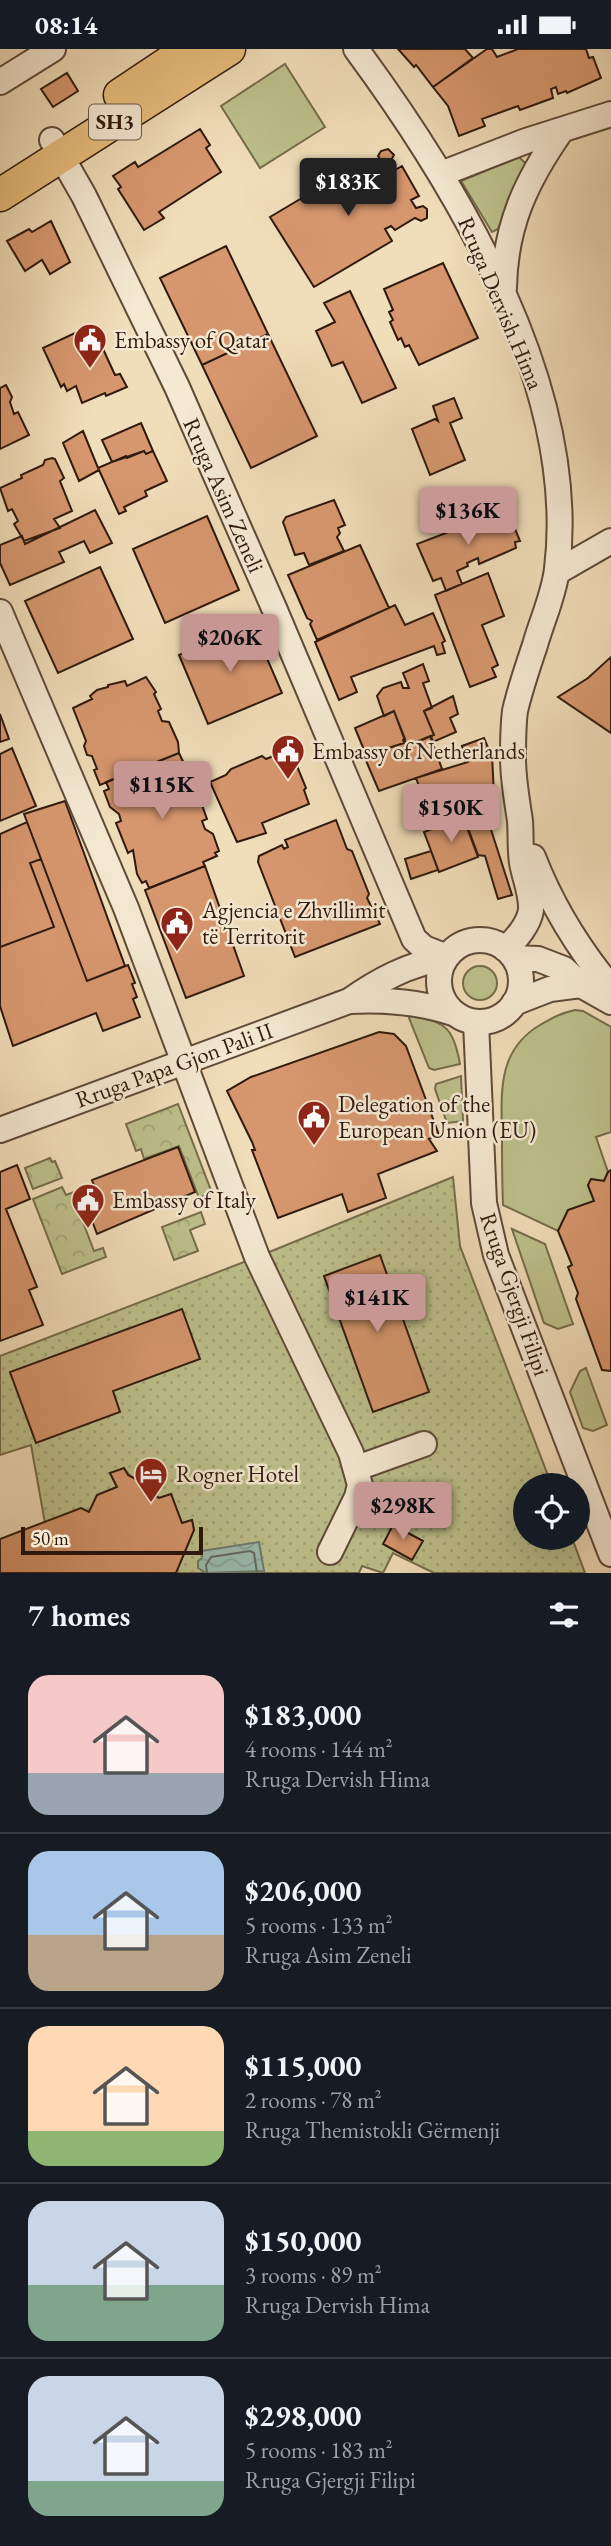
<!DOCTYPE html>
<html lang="en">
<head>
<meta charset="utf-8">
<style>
  body { margin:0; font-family:"EB Garamond",serif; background:#242831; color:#f1f3f6; height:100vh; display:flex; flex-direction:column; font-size:26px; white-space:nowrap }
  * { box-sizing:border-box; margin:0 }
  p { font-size:23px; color:#9ea1a6 }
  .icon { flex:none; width:38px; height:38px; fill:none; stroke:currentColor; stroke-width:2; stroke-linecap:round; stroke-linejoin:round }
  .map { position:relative; height:1524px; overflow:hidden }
  .details { display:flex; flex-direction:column; background:#171b24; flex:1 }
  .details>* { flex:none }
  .fabs { position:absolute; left:513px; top:1424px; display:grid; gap:14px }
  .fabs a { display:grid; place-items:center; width:77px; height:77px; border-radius:50%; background:#171b24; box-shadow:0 7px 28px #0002; font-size:35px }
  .scale { position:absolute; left:21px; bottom:18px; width:182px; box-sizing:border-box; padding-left:7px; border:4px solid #2f190d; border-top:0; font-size:19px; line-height:24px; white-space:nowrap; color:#2f190d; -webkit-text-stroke:5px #f5e9d2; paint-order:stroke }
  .price { position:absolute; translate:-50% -60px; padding:0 16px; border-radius:7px; background:#c59692; color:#111; font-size:23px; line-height:46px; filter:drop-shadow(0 2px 4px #0008) }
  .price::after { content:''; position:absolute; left:50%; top:42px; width:21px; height:16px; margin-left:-10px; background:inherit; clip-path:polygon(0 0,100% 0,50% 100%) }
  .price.selected { background:#222; color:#fff }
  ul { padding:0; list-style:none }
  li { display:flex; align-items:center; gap:21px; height:175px; padding:0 28px }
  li+li { border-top:2px solid #363941 }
  li span { display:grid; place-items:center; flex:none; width:196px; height:140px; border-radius:21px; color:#555 }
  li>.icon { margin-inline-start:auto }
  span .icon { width:84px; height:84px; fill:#fffc; stroke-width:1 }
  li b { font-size:30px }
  h2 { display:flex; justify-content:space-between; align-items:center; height:84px; padding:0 28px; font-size:30px }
  .status { display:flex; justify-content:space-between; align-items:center; height:49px; padding:0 35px; background:#171b24; direction:ltr }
  .status svg { height:19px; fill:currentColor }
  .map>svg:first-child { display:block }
  .grass { fill:#bdc08c; stroke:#766c4c; stroke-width:2 }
  .park { fill:url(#park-crowns); stroke:#766c4c; stroke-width:2 }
  .garden { fill:url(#garden-dots); stroke:#766c4c; stroke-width:2 }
  .water { fill:url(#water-waves); stroke:#6f7b6e; stroke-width:2 }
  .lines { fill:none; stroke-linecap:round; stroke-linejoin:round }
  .shore { stroke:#646a5e; stroke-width:2 }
  .building { fill:#d7976e; stroke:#2f190d; stroke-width:2 }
  .minor-casing { stroke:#5f4a38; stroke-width:28 }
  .major-casing { stroke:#2f190d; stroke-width:35 }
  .minor { stroke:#f5e9d2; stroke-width:24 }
  .major { stroke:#e8be7c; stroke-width:32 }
  .labels { text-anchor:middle; stroke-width:5; stroke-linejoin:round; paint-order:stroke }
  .shield { fill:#f5e9d2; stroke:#6a5748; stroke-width:2 }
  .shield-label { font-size:21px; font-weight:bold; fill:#2f190d }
  .street-label { font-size:23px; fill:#2f190d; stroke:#f5e9d2 }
  .poi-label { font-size:23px; fill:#2f190d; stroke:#f5e9d2; text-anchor:start }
</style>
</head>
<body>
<div class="status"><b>08:14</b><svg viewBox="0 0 49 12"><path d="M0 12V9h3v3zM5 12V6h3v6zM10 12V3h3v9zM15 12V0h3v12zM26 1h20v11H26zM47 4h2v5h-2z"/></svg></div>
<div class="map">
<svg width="611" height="1524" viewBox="0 0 611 1524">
  <defs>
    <pattern id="park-crowns" width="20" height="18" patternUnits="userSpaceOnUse" patternTransform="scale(1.75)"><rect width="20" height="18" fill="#bdc08c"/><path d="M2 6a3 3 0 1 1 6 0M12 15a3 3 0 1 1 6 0" fill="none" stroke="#a3a478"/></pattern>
    <pattern id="garden-dots" width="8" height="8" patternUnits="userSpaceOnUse" patternTransform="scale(1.75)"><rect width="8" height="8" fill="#bdc08c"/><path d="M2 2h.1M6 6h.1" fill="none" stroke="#a3a478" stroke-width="1.8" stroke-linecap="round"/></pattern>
    <pattern id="water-waves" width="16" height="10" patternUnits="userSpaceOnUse" patternTransform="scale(1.75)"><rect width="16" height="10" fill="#9abcae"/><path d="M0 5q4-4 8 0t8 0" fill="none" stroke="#85a194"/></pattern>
  </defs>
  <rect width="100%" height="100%" fill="#f0ddb9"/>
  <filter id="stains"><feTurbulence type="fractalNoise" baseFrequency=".00286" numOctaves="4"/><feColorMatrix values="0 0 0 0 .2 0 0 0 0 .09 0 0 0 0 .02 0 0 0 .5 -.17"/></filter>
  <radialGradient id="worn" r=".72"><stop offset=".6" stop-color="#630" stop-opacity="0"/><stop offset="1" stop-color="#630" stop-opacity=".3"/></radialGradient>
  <!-- grass -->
  <path class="grass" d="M285 15 325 78 260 119 221 57Z
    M519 108 526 115 524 120 498 180 492 183 461 132Z
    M463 934a17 17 0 1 1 34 0a17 17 0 1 1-34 0Z
    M575 961 583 962 611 978V1083L596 1088 608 1123 604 1132 591 1130 588 1137 594 1152 568 1161 558 1182 503 1156C502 1133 502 1109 502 1086 501 1041 498 1001 540 976 552 969 561 964 575 961Z
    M413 966C447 973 454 981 460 1015L434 1021 429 1019 409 969Z
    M461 1027 463 1072 447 1074 435 1040 436 1035Z
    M512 1180 545 1195 573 1275 558 1280 544 1274Z
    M586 1319 607 1376 593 1382 583 1379 570 1343 580 1322Z"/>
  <!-- park -->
  <path class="park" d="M178 1055 212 1144 199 1149 179 1097 144 1110 141 1100 136 1102 126 1075Z
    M50 1109 52 1113 55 1112 62 1129 33 1140 25 1119Z
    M62 1138 66 1146 77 1142 86 1165 81 1168 94 1202 103 1199 106 1208 62 1225 33 1150Z
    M201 1163 205 1175 190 1181 198 1202 174 1211 162 1178Z"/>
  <!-- garden -->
  <path class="garden" d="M453 1128 460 1197 552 1437H525V1489H572L585 1524H434L393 1504 383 1524 362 1517 359 1524H176L194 1481 192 1471 182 1474 171 1445 159 1449 144 1441 124 1420 110 1424 117 1438 97 1446 89 1463 81 1459 45 1474 31 1396 0 1406V1307L257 1208Z"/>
  <!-- water -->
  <path class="water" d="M259 1493 264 1522 206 1524 198 1519V1512L202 1509 201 1502Z"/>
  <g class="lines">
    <!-- shore -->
    <path class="shore" d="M207 1524 206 1516 211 1508 250 1502 254 1504 257 1524"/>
  </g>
  <!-- building -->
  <path class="building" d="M398 0H465L473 9 433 38 416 16 414 18Z
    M487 0H492L497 8 518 0H586L589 9 593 8 601 29 567 44 566 42 558 45 556 38 551 40 553 49 520 61 518 57 482 70 485 77 459 87 448 57 433 38Z
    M67 24 78 42 53 58 41 40Z
    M200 80 210 96 206 99 221 123 159 163 164 169 144 181 118 140 121 138 113 127 135 113 138 118Z
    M388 100 394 106 390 113 395 121 402 117 419 147 411 151 416 159 423 157 427 160V169L421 172 415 169 395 181 391 177 385 180 392 192 314 238 270 168 349 121 355 131 360 128 357 123 380 110 378 107 381 102Z
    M51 172 70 213 50 225 42 211 25 222 7 192 29 180 32 183Z
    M226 197 268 285 202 316 160 229Z
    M443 214 478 289 419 316 409 296 405 298 401 289 398 291 390 273 393 271 389 263 393 261 384 240Z
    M350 242 396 339 362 354 343 313 332 317 316 282 335 273 324 254Z
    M92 276 115 326 120 325 127 338 106 347 105 344 82 354 76 337 67 342 64 335 61 338 43 299Z
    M268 285 317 387 251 419 202 316Z
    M6 336 12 348 10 353 14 365 18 363 29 386 0 400V339Z
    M454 349 462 369 450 374 465 411 430 426 412 380 435 370 438 372 433 357Z
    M141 374 153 402 146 405 144 402 112 413 102 391Z
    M83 382 98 419 126 407 127 409 144 402 146 405 153 402 167 432 145 442 147 447 124 458 126 462 119 465 99 421 79 432 63 394Z
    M52 409 55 410 64 429 60 432 72 462 54 470 60 479 24 492 14 475 18 472 12 460 8 462 0 439 22 429 21 426 43 416 45 411Z
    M334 451 345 476 338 479 340 484 337 488 344 502 309 516 304 504 295 506 283 473 286 468Z
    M506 458 520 492 515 493 516 499 479 515 478 509 467 514 468 517 457 522 462 535 446 542 441 529 433 532 417 495 498 464Z
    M95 461 112 494 90 504 84 492 59 503 64 513 10 536 0 514V496L22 487 25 495Z
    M207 467 239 541 165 574 133 500Z
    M360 496 389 559 317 591 310 575 312 572 307 569 288 526Z
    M100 518 133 590 58 624 25 552Z
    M488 524 504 567 482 576 498 616 492 619 496 628 470 638 435 546Z
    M395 556 405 576 433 564 445 592 442 594 445 604 437 606 434 597 351 628 357 643 339 651 315 593Z
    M252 575 282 644 208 675 179 606Z
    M611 608V684L558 648 588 629Z
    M423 615 429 632 423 634 432 659 424 662 434 686 407 697 394 662 384 667 377 647 383 639 401 633 403 639H409L403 624Z
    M146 628 156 643 154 645 161 660 158 662 162 672 169 673 178 693 179 704 100 736 94 721 97 720 92 707 87 706 84 697 86 692 73 659 92 650 90 647 97 641 108 638V636L125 632 127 637Z
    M453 647 458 665 450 669 456 683 433 693 431 687 434 686 424 662Z
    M394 662 405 690 403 691 404 694 366 706 355 679Z
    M0 665 9 690 0 693Z
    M430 687 442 720 379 742 364 707 404 694 407 697Z
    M484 689 489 701 488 705H492L494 747 475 751 472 739 426 756 416 729 468 713 469 709 465 711 462 697Z
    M12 699 36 757 0 772V705Z
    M290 700 306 739 304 741 309 755 262 774 266 784 237 793 210 733 226 726 231 720 262 707 266 710Z
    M179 704 188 723 189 743 196 740 207 770 202 772 205 780 213 785 219 802 215 804 217 807 203 813 205 817 149 839 146 832 142 834 137 825 133 801 128 804 116 774 121 772 119 765 110 758 104 742 109 740 106 733Z
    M65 752 125 917 87 932 24 765Z
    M486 765 512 846 498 850 485 807 478 806 465 771Z
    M463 768 478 808 439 823 424 783Z
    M336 771 347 800 352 802 369 845 367 849 380 875 295 908 258 813 259 807 282 796 284 800 288 798 285 791Z
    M27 773 41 810 30 814 54 878 0 898V785Z
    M431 802 438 821 411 830 405 810Z
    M41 810 87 932 128 916 135 934 132 935 137 948 133 950 140 968 103 982 96 964 13 997 0 957V898L54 878 30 814Z
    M205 817 244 927 186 949 145 841Z
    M379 983 394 985 406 997 439 1086 429 1090 437 1102 378 1125 386 1149 348 1163 342 1145 278 1169 252 1101H255L252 1093 227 1042 251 1028Z
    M178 1098 195 1143 97 1185 84 1150 97 1145 92 1131Z
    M17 1116 30 1150 6 1160 37 1238 29 1241 43 1276 0 1292V1123Z
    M611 1121V1322L602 1321 576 1250 578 1244 568 1218 572 1216 558 1182 568 1161 594 1152 588 1136 591 1130 604 1132 608 1123Z
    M380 1206 429 1343 373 1363 324 1227Z
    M182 1260 200 1310 113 1342 120 1363 36 1394 10 1323Z
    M124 1419 128 1426 145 1435 144 1441 159 1449 171 1445 182 1474 192 1471 194 1481 176 1524H0V1490L81 1459 89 1463 97 1446 117 1438 110 1424Z
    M393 1476 423 1492 412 1511 383 1495Z"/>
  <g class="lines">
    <defs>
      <path id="minor" d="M356 0C460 141 579 339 557 520 554 546 542 571 535 596 528 617 520 640 515 662 513 677 513 694 513 709 513 731 517 751 520 772 521 786 520 800 522 814 525 830 532 846 531 861 529 875 516 891 505 900
        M0 33 53 0
        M52 91 84 147 177 338 274 559 414 890 424 899 447 908
        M441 125 526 92 611 65
        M504 239C505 177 526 132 561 82
        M557 523 611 492
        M0 563 126 859 257 1208 351 1404 360 1436 357 1448 330 1503
        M533 808C552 857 578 899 611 939
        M439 932a41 41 0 1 1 82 0a41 41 0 1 1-82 0Z
        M514 909 538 910 564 920 581 936 611 953
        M350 952C388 950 421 953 456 965
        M514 954 550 940 581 936
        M476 973 484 1154 496 1206 611 1505
        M0 1081 349 952C379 931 409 915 445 909
        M357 1419 424 1395"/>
      <path id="major" d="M120 46 189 0
        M0 146 229 0"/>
    </defs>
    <!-- minor casing -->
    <use href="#minor" class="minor-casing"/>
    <!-- major casing -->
    <use href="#major" class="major-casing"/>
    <!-- minor -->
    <use href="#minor" class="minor"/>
    <!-- major -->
    <use href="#major" class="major"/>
  </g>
  <!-- icons -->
  <defs>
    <symbol id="civic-pin" viewBox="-11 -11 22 30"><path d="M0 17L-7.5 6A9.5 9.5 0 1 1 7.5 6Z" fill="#8f2418" stroke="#f5e9d2"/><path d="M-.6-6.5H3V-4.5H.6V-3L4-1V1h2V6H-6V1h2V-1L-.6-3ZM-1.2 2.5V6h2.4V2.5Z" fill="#fff"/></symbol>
    <symbol id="hotel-pin" viewBox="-11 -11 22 30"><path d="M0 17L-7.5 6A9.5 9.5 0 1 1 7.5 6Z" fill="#8f2418" stroke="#f5e9d2"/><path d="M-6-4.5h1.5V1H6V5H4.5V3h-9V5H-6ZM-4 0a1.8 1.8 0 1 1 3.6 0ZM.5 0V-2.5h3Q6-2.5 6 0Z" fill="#fff"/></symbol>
  </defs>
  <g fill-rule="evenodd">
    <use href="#civic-pin" x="71" y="272" width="38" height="52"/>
    <use href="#civic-pin" x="269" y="683" width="38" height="52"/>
    <use href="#civic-pin" x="158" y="855" width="38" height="52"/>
    <use href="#civic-pin" x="295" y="1049" width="38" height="52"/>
    <use href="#civic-pin" x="69" y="1132" width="38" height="52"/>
    <use href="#hotel-pin" x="132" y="1406" width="38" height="52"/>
  </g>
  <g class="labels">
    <!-- shield labels -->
    <rect class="shield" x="89" y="55.5" width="52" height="35" rx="5"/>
    <g class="shield-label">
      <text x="115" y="80">SH3</text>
    </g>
    <!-- street labels -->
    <g class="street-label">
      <text transform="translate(501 254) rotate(67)" y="8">Rruga Dervish Hima</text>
      <text transform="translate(224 446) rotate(66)" y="8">Rruga Asim Zeneli</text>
      <text transform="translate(174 1016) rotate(-20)" y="8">Rruga Papa Gjon Pali II</text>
      <text transform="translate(515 1245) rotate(71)" y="8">Rruga Gjergji Filipi</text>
    </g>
    <!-- poi labels -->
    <g class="poi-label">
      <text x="114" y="299">Embassy of Qatar</text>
      <text x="312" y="710">Embassy of Netherlands</text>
      <text x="202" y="869">Agjencia e Zhvillimit<tspan x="202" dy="26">të Territorit</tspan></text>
      <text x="338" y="1063">Delegation of the<tspan x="338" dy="26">European Union (EU)</tspan></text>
      <text x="112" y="1159">Embassy of Italy</text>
      <text x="176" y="1433">Rogner Hotel</text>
    </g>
  </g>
  <rect width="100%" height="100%" filter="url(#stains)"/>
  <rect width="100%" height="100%" fill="url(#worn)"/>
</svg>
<div class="fabs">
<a><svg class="icon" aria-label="locate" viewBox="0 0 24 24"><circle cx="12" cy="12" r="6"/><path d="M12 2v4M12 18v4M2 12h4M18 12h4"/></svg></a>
</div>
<div class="scale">50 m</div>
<b class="price selected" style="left:348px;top:169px">$183K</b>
<b class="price" style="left:468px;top:498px">$136K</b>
<b class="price" style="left:230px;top:625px">$206K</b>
<b class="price" style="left:162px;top:772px">$115K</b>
<b class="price" style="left:451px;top:795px">$150K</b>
<b class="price" style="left:377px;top:1285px">$141K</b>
<b class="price" style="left:403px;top:1493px">$298K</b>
</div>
<section class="details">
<h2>7 homes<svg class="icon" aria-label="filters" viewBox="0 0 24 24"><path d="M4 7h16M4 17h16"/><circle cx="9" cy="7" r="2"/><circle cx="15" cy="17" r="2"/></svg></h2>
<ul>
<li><span style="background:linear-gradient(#f6c9c9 70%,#9aa5b1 0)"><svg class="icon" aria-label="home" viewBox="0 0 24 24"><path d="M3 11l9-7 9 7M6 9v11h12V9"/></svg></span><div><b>$183,000</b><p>4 rooms · 144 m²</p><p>Rruga Dervish Hima</p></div></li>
<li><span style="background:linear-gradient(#a9c7e8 60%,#b9a48a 0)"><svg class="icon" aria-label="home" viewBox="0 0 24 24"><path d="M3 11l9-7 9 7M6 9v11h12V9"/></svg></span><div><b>$206,000</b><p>5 rooms · 133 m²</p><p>Rruga Asim Zeneli</p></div></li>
<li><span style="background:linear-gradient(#ffd9b3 75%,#8fb573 0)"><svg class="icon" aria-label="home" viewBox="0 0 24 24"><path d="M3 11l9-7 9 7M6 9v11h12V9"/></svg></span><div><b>$115,000</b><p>2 rooms · 78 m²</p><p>Rruga Themistokli Gërmenji</p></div></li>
<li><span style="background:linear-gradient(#c9d6e8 60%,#7fa58c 0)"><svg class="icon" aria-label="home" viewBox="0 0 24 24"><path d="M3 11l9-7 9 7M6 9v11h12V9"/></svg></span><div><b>$150,000</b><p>3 rooms · 89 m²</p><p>Rruga Dervish Hima</p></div></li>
<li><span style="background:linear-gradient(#c9d6e8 75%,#7fa58c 0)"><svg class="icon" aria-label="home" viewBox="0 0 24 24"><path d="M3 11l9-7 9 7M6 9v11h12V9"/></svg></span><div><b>$298,000</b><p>5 rooms · 183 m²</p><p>Rruga Gjergji Filipi</p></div></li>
</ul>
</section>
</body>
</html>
